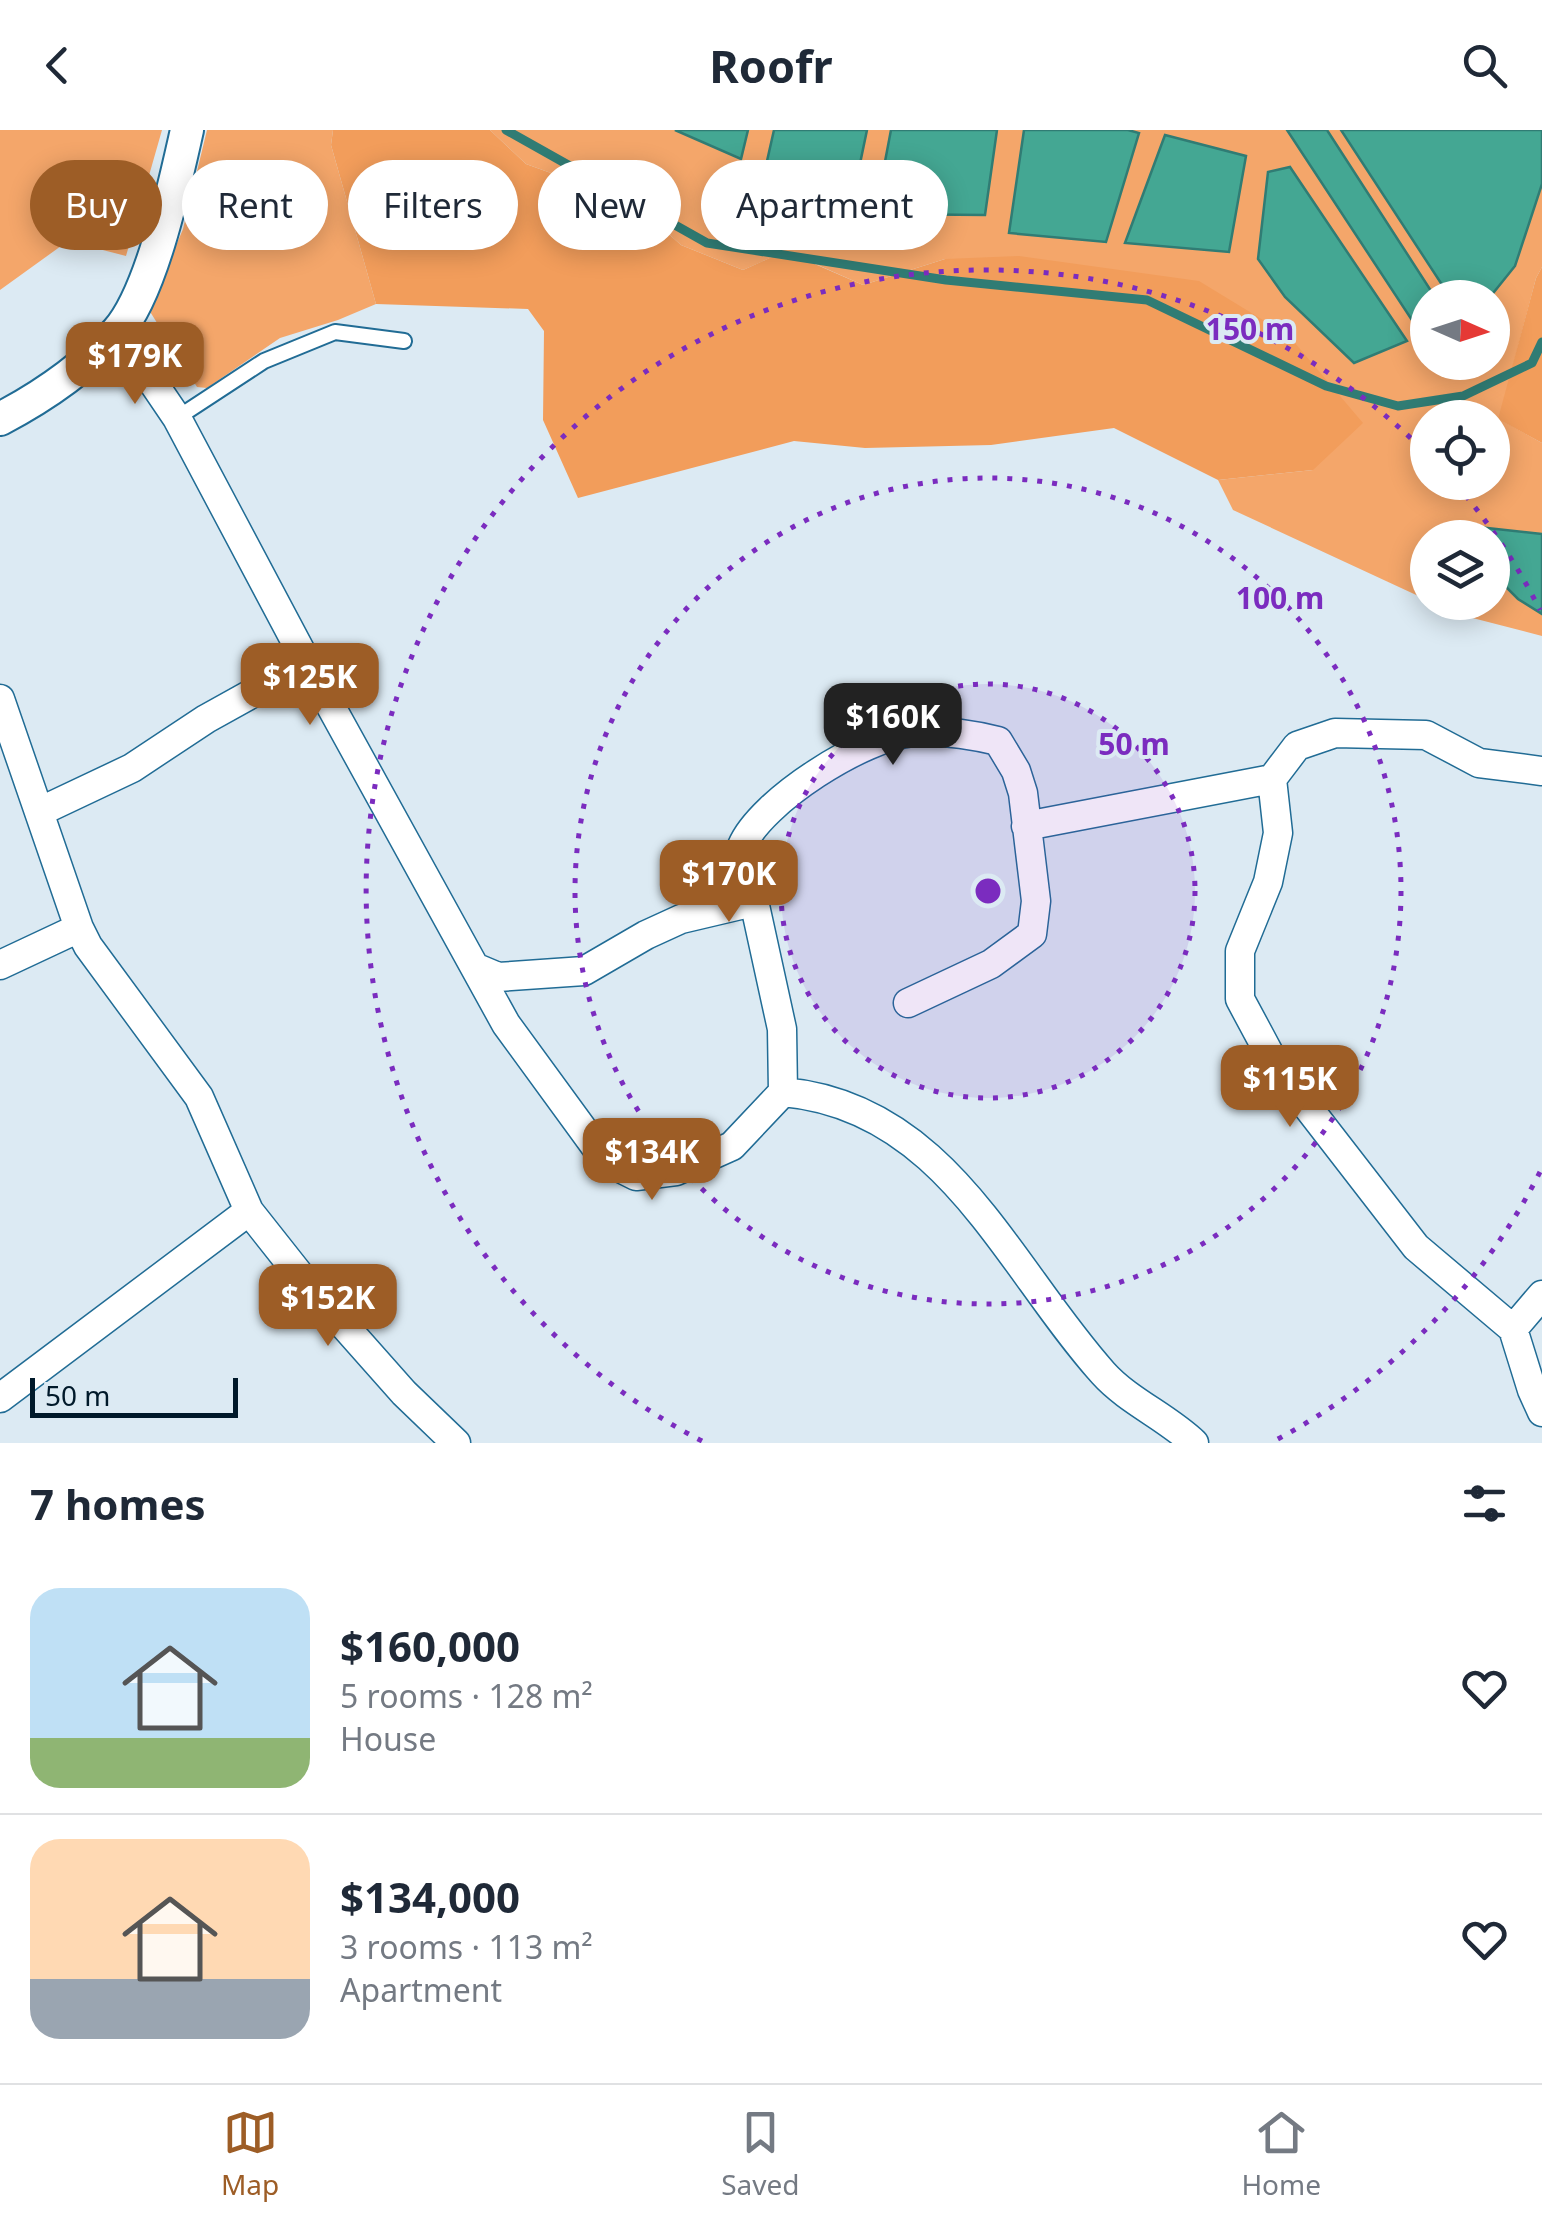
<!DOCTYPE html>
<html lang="en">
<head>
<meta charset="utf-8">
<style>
  body { margin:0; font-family:"Noto Sans",sans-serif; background:#f2f2f3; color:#1f2937; height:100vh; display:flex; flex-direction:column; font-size:38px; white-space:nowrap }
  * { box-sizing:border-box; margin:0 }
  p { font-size:32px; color:#747a83 }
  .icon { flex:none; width:55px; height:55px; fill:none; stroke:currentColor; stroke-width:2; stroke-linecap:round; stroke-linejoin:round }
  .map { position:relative; height:1313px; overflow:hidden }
  .drawer { display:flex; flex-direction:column; background:#fff; flex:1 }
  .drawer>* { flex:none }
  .top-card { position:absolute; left:30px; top:30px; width:1000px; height:90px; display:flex; gap:20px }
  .needle { width:65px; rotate:93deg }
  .tools { position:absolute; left:1410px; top:150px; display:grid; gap:20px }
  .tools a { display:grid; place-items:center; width:100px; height:100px; border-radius:50%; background:#fff; box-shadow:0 5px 25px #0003; font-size:50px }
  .scale { position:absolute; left:30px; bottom:25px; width:208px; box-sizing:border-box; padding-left:10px; border:5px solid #00192a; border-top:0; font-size:28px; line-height:35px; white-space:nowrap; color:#00192a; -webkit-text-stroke:8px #dceaf3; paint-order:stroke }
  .price { position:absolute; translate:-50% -85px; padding:0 22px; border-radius:20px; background:#9d5d26; color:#fff; font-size:32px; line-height:65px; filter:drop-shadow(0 2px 5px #0008) }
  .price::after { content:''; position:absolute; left:50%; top:60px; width:30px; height:22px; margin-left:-15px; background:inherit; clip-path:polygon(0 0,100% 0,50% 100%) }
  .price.selected { background:#222; color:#fff }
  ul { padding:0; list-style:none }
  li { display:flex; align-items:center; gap:30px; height:250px; padding:0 30px }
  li+li { border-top:2px solid #e0e1e3 }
  li span { display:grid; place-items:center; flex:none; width:280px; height:200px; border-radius:30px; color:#555 }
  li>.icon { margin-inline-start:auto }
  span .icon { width:120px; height:120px; fill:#fffc; stroke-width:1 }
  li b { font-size:42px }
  h2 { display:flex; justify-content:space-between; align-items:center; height:120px; padding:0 30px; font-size:42px }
  .tag { padding:0 35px; border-radius:45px; background:#fff; box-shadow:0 5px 25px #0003; font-size:35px; line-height:90px }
  .tag.selected { background:#9d5d26; color:#fff }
  header { display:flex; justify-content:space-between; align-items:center; height:130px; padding:0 30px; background:#fff; font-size:45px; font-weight:700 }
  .menu { display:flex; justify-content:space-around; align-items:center; height:140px; border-top:2px solid #e0e1e3; background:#fff; font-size:28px; color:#747a83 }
  .menu a { display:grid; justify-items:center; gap:5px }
  .menu .selected { color:#9d5d26 }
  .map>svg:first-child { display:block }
  .green { fill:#f4a66a; fill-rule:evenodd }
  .forest { fill:#f29d5b }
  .water { fill:#44a793; stroke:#307c74; stroke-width:2.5 }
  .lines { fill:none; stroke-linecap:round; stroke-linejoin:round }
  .stream { stroke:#307c74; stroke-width:9 }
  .service-casing { stroke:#216c95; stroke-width:18 }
  .minor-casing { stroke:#216c95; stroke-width:31 }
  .tertiary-casing { stroke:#216c95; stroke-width:36 }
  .service { stroke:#fff; stroke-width:14 }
  .minor { stroke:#fff; stroke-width:28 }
  .tertiary { stroke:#fff; stroke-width:32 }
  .ring { fill:none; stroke:#7b2cbf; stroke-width:5; stroke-dasharray:5 10 }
  .centre { fill:#7b2cbf; stroke:#dceaf3; stroke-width:5 }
  .ring-label { font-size:30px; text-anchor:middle; font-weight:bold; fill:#7b2cbf; stroke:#dceaf3; stroke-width:8; stroke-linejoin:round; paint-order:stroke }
</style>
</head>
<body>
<header><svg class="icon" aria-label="back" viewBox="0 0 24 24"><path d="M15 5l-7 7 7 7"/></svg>Roofr<svg class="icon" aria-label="search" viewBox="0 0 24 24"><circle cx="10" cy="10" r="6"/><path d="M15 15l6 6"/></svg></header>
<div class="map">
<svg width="1542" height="1313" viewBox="0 0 1542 1313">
  <rect width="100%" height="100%" fill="#dceaf3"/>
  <!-- green -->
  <path class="green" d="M0 0H162L126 126 68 111 0 160Z
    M207 0H333L331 15 376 174 338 190 280 208 207 258 197 257 149 180 183 99Z
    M490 0H675L740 29 748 0H774L765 41 851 71 867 0H1024L1009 102 1105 112 1138 3 1128 0H1287L1427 213 1428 232H1492L1490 167 1515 136 1542 54V137L1536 148 1499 289 1542 313V404L1470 396 1466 407 1428 408 1427 470 1233 380 1218 350 1313 340 945 129 863 155 786 121 743 140 681 115 634 73 526 34ZM1428 288H1492V352H1428Z
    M1327 0H1341L1450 167H1435Z
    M1493 444 1518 469 1542 484V506L1457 484 1433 473 1492 472Z"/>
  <!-- forest -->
  <path class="forest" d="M333 0H490L526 34 634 73 681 115 743 140 785 121 863 155 945 129 1019 126 1199 151 1289 206 1363 293 1313 340 1218 350 1114 298 991 315 865 318 794 311 578 368 543 290 544 201 528 179 376 174 331 15Z
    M1542 137V313L1498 289 1536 148Z"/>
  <!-- water -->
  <path class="water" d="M675 0H748L741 29Z
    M774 0H867L852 72 808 66 765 40Z
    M891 0H997L985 85 875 84Z
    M1024 0H1128L1139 3 1106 112 1009 103Z
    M1287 0H1327L1435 167 1428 168 1427 213Z
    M1341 0H1542V54L1515 136 1490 167H1450Z
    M1165 5 1246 26 1229 122 1125 113Z
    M1290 37 1407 211 1354 233 1285 167 1258 129 1268 42Z
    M1469 396 1542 404V484L1518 469 1493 444 1492 408 1466 407Z"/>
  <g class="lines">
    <!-- stream -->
    <path class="stream" d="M506 0 707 113 946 150 1147 170 1326 256 1398 276 1463 266 1532 233 1542 212"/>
    <defs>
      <path id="service" d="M177 288 264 231 335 202 404 211"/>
      <path id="minor" d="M118 201 177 288 307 533 506 894 606 1031 636 1046 676 1041 732 1016 783 962 782 899 742 716C761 671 864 606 913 602 943 600 969 604 998 611L1016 641 1023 663 1036 771 1032 804 991 834 908 873
        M0 569 79 798 88 816 199 967 249 1081 302 1148 404 1263 456 1313
        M1272 649 1278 703 1268 752 1240 821V869L1270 925 1296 962 1416 1117 1513 1199 1532 1260 1542 1282
        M39 682 132 638 206 589 307 533
        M1026 696 1272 649 1297 616 1335 603 1426 605 1479 633 1542 641
        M0 835 79 798
        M479 839 498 847 584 841 646 805 681 789 753 772
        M783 962C946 976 1007 1136 1103 1243 1128 1271 1167 1287 1194 1313
        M1513 1199 1542 1165
        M0 1268 249 1081"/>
      <path id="tertiary" d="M0 289C42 267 85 237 117 202 152 163 175 53 187 0"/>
    </defs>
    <!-- service casing -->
    <use href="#service" class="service-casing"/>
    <!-- minor casing -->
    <use href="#minor" class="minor-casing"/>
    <!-- tertiary casing -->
    <use href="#tertiary" class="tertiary-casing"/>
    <!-- service -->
    <use href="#service" class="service"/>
    <!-- minor -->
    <use href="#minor" class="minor"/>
    <!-- tertiary -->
    <use href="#tertiary" class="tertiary"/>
  </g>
  <!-- distance rings -->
  <circle cx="988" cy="761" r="207" fill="#7b2cbf" fill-opacity=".12"/>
  <g class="ring">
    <circle cx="988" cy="761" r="207"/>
    <circle cx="988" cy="761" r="413"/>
    <path d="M1540 1042A620 620 0 0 1 1274 1311M702 1311A620 620 0 1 1 1426 323M1456 354A620 620 0 0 1 1540 480"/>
  </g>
  <circle cx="988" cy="761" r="15" class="centre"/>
  <g class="ring-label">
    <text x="1250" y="210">150 m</text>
    <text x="1280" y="479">100 m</text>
    <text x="1134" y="625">50 m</text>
  </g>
</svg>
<div class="tools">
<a><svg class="needle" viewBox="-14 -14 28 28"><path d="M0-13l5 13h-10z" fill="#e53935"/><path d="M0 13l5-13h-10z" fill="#747a83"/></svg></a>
<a><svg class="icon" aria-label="locate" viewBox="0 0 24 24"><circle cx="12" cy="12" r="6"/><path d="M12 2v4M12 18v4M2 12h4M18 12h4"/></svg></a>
<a><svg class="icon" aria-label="layers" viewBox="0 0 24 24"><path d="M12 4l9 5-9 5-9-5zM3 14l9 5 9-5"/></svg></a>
</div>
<div class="scale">50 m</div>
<b class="price" style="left:135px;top:277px">$179K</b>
<b class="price" style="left:310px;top:598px">$125K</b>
<b class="price selected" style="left:893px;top:638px">$160K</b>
<b class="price" style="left:729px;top:795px">$170K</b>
<b class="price" style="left:1290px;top:1000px">$115K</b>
<b class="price" style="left:652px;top:1073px">$134K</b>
<b class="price" style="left:328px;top:1219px">$152K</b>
<div class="top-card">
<a class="tag selected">Buy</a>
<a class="tag">Rent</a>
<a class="tag">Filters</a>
<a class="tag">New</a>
<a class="tag">Apartment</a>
</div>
</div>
<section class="drawer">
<h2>7 homes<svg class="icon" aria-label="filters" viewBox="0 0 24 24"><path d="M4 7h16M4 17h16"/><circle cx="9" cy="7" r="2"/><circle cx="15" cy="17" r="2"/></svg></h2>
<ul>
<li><span style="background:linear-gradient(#bfe0f5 75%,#8fb573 0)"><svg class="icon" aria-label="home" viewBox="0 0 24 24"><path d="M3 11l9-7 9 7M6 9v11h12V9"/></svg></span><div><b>$160,000</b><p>5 rooms · 128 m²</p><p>House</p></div><svg class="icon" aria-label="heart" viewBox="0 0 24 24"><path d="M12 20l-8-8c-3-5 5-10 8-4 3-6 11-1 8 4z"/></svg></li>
<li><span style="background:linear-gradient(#ffd9b3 70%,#9aa5b1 0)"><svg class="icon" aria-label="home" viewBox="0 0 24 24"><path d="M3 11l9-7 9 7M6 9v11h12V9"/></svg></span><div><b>$134,000</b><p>3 rooms · 113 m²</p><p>Apartment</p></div><svg class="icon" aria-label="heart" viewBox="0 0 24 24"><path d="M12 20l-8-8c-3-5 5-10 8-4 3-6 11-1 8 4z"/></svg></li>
</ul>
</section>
<nav class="menu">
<a class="selected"><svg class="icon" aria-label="map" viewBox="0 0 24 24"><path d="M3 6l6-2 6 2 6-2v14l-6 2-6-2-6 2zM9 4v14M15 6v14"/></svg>Map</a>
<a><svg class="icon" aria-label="saved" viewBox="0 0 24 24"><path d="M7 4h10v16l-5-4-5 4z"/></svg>Saved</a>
<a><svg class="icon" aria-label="home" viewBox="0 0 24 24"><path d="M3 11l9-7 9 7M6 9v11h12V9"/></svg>Home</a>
</nav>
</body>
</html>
